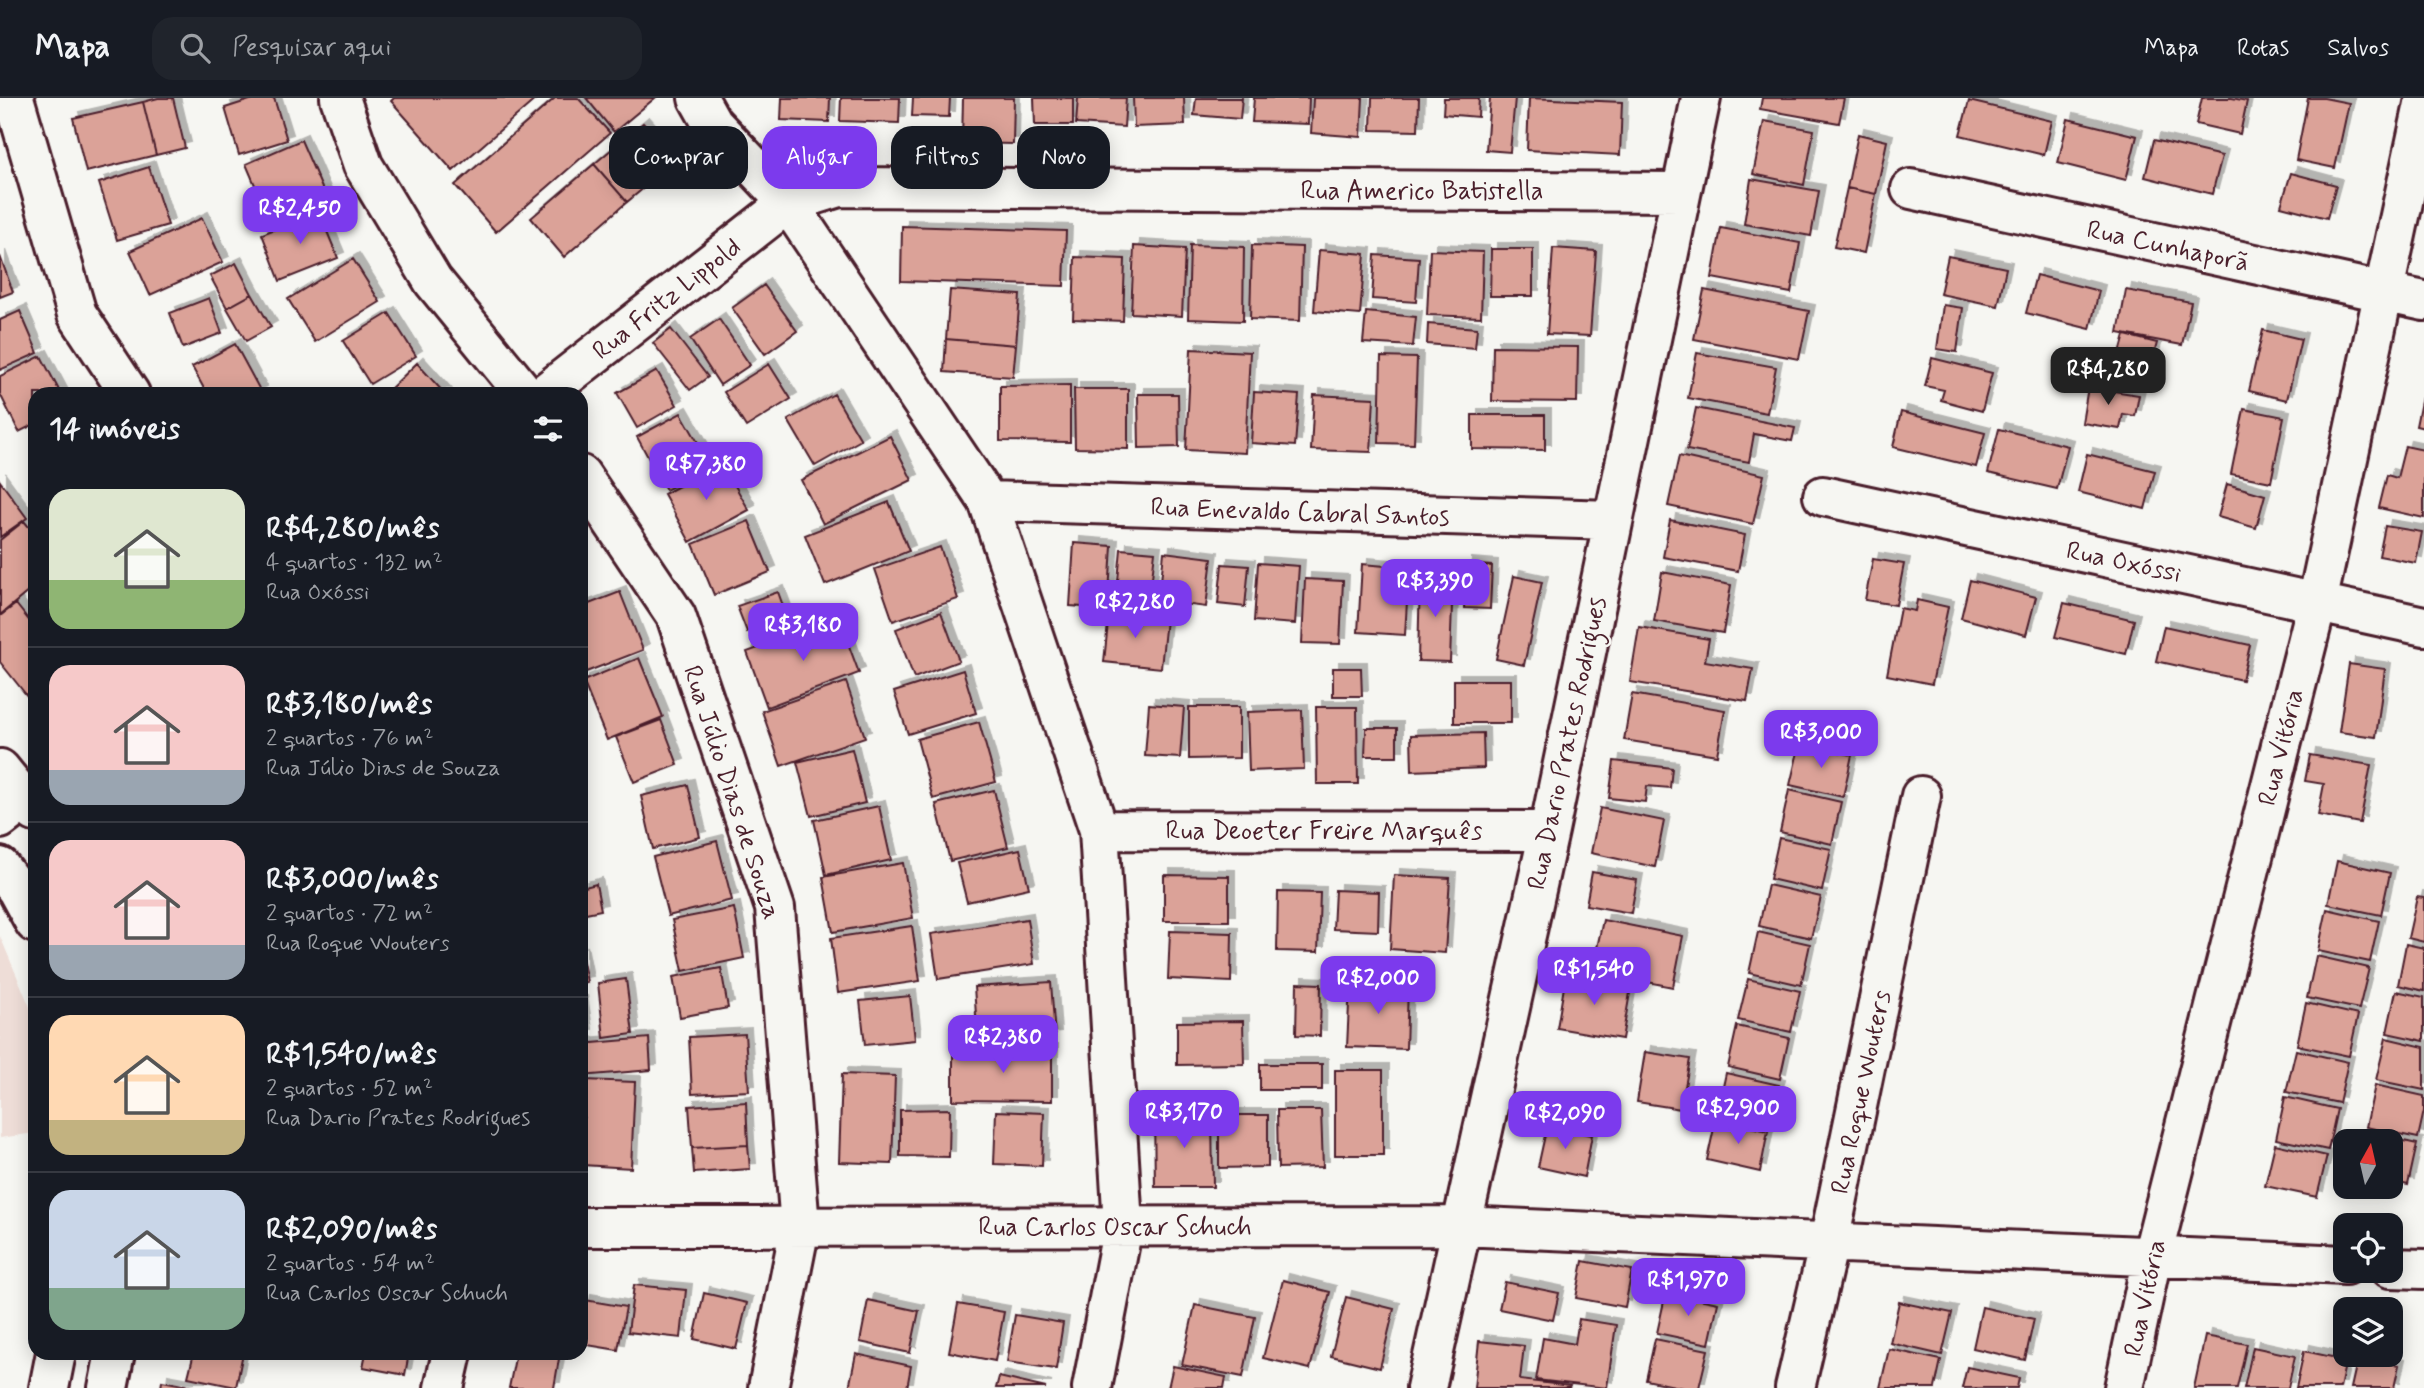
<!DOCTYPE html>
<html lang="pt">
<head>
<meta charset="utf-8">
<style>
  body { margin:0; font-family:Mynerve,sans-serif; background:#20242c; color:#f1f3f6; height:100vh; display:flex; flex-direction:column; font-size:26px; white-space:nowrap }
  * { box-sizing:border-box; margin:0 }
  p { font-size:23px; color:#9ea1a6 }
  .icon { flex:none; width:38px; height:38px; fill:none; stroke:currentColor; stroke-width:2; stroke-linecap:round; stroke-linejoin:round }
  .map { position:relative; flex:1; overflow:hidden }
  .drawer { position:absolute; left:28px; top:289px; width:560px; height:973px; display:flex; flex-direction:column; background:#171b24; border-radius:21px; box-shadow:0 4px 18px #0003 }
  .drawer>* { flex:none }
  .top-card { position:absolute; left:609px; top:28px; width:665px; height:63px; display:flex; gap:14px }
  .needle { width:46px; rotate:8deg }
  .buttons { position:absolute; left:2333px; top:1031px; display:grid; gap:14px }
  .buttons a { display:grid; place-items:center; width:70px; height:70px; border-radius:14px; background:#171b24; box-shadow:0 4px 18px #0003; font-size:35px }
  .price { position:absolute; translate:-50% -60px; padding:0 16px; border-radius:14px; background:#7c3aed; color:#fff; font-size:23px; line-height:46px; filter:drop-shadow(0 2px 4px #0008) }
  .price::after { content:''; position:absolute; left:50%; top:42px; width:21px; height:16px; margin-left:-10px; background:inherit; clip-path:polygon(0 0,100% 0,50% 100%) }
  .price.on { background:#222; color:#fff }
  ul { padding:0; list-style:none }
  li { display:flex; align-items:center; gap:21px; height:175px; padding:0 21px }
  li+li { border-top:2px solid #363941 }
  li span { display:grid; place-items:center; flex:none; width:196px; height:140px; border-radius:21px; color:#555 }
  li>.icon { margin-inline-start:auto }
  span .icon { width:84px; height:84px; fill:#fffc; stroke-width:1 }
  li b { font-size:30px }
  h2 { display:flex; justify-content:space-between; align-items:center; height:84px; padding:0 21px; font-size:30px }
  .tag { padding:0 24px; border-radius:21px; background:#171b24; box-shadow:0 4px 18px #0003; font-size:24px; line-height:63px }
  .tag.on { background:#7c3aed; color:#fff }
  header { display:flex; align-items:center; gap:42px; box-sizing:border-box; height:98px; padding:0 35px; background:#171b24; border-bottom:2px solid #363941 }
  header strong { font-size:33px }
  nav { display:flex; gap:38px; margin-inline-start:auto; font-size:24px }
  .search { width:490px; height:63px; background:#20242c; display:flex; align-items:center; gap:18px; box-sizing:border-box; padding:0 24px; border-radius:21px; color:#9ea1a6; font-size:26px }
  .map>svg:first-child { display:block }
  .built { fill:#eeddd7 }
  .building { fill:#dba298; stroke:#4a1f2b; stroke-width:2; filter:url(#shadow) }
  .lines { fill:none; stroke-linecap:round; stroke-linejoin:round }
  .street-casing { stroke:#4a1f2b; stroke-width:44 }
  .secondary-casing { stroke:#4a1f2b; stroke-width:44 }
  .street { stroke:#f6f6f2; stroke-width:38 }
  .secondary { stroke:#f6f6f2; stroke-width:38 }
  .labels { text-anchor:middle; stroke-width:5; stroke-linejoin:round; paint-order:stroke }
  .street-label { font-size:26px; fill:#4a1f2b; stroke:#f6f6f2 }
</style>
</head>
<body>
<header>
<strong>Mapa</strong>
<div class="search"><svg class="icon" aria-label="search" viewBox="0 0 24 24"><circle cx="10" cy="10" r="6"/><path d="M15 15l6 6"/></svg>Pesquisar aqui</div>
<nav><a>Mapa</a><a>Rotas</a><a>Salvos</a></nav>
</header>
<div class="map">
<svg width="2424" height="1290" viewBox="0 0 2424 1290">
  <defs>
    <filter id="shadow"><feDropShadow dx="6" dy="-6" stdDeviation="0" flood-color="#0004"/></filter>
  </defs>
  <rect width="100%" height="100%" fill="#f6f6f2"/>
  <filter id="ink" filterUnits="userSpaceOnUse"><feTurbulence type="fractalNoise" baseFrequency=".0143" numOctaves="2"/><feDisplacementMap in="SourceGraphic" scale="14" xChannelSelector="R" yChannelSelector="G"/><feConvolveMatrix kernelMatrix="1 2 1 2 8 2 1 2 1" color-interpolation-filters="sRGB"/></filter>
  <g filter="url(#ink)">
    <!-- built -->
    <path class="built" d="M0 838 35 921V1035L0 1040Z"/>
    <!-- building -->
    <path class="building" d="M158 0H173L185 50 156 57 143 4Z
      M256 0H274L287 42 239 57 225 10Z
      M394 0H537L453 73 391 3Z
      M555 0H578L610 35 496 134 455 87Z
      M586 0H655L614 34Z
      M782 0H830L829 24 781 22Z
      M841 0H900L899 25 840 23Z
      M913 0H950L949 19 912 18Z
      M963 0H1014L1013 46 962 45Z
      M1034 0H1073V27H1035Z
      M1078 0H1126L1124 29 1076 26Z
      M1133 0H1184L1185 27 1134 29Z
      M1196 0H1242L1240 21 1194 17Z
      M1254 0H1309L1308 26 1252 24Z
      M1313 0H1363L1361 39 1311 35Z
      M1372 0H1419L1418 33 1371 32Z
      M1444 0H1479L1478 19 1443 16Z
      M1490 0H1515L1510 54 1486 52Z
      M1529 0 1622 4 1620 57 1527 52Z
      M1762 0H1844L1839 25 1760 11Z
      M2202 0H2232L2247 3 2240 36 2196 26Z
      M2308 0H2324L2349 5 2335 70 2296 62Z
      M1969 3 2052 23 2044 57 1960 37Z
      M143 4 156 57 86 74 73 20Z
      M2068 21 2137 38 2126 82 2058 65Z
      M1764 23 1814 32 1804 87 1753 76Z
      M643 25 676 63 627 104 594 66Z
      M1858 36 1887 43 1876 96 1847 90Z
      M301 42 325 97 269 120 246 66Z
      M2154 42 2222 58 2212 96 2145 79Z
      M594 66 627 104 564 159 531 120Z
      M149 69 168 127 117 142 99 85Z
      M2291 75 2336 87 2327 120 2281 108Z
      M1751 81 1819 93 1811 138 1744 126Z
      M1847 90 1876 96 1864 155 1834 149Z
      M319 114 338 160 280 183 262 136Z
      M202 120 223 164 150 197 130 153Z
      M902 128 1066 133 1064 188 901 183Z
      M1721 130 1800 145 1791 195 1712 180Z
      M1190 147 1244 149 1243 223 1188 221Z
      M1252 147 1302 149 1300 223 1250 221Z
      M1134 148 1185 151 1182 218 1131 215Z
      M1553 150 1596 153 1590 238 1547 236Z
      M1491 151H1533V198H1490Z
      M1319 152 1365 156 1360 217 1314 213Z
      M1430 152 1483 154 1481 219 1427 217Z
      M1375 157 1419 160 1416 204 1372 201Z
      M0 158 13 194 0 199Z
      M1948 158 2006 170 1998 208 1940 196Z
      M1075 159 1125 161 1123 223 1073 221Z
      M353 161 380 204 315 244 288 201Z
      M236 165 252 196 227 210 210 178Z
      M2036 177 2099 193 2090 231 2026 215Z
      M764 187 797 233 765 256 732 210Z
      M950 192 1020 197 1016 247 946 241Z
      M1704 192 1809 213 1799 261 1694 241Z
      M2126 192 2191 204 2182 247 2118 235Z
      M252 196 271 229 246 243 227 210Z
      M209 200 222 235 183 250 170 215Z
      M1943 207 1963 210 1957 254 1937 251Z
      M20 213 38 255 0 272V222Z
      M1366 214 1416 219 1413 248 1363 245Z
      M389 215 416 258 370 286 343 243Z
      M719 221 750 267 720 287 690 241Z
      M1428 226 1477 230 1475 250 1427 246Z
      M671 231 708 279 690 292 653 245Z
      M2263 232 2301 241 2287 302 2249 293Z
      M2125 237 2157 245 2149 274 2117 266Z
      M946 241 1016 247 1013 279 944 274Z
      M235 246 261 294 257 296H207L192 269Z
      M1493 248 1578 249 1577 304 1492 303Z
      M1191 251 1250 254 1245 355 1186 352Z
      M1697 255 1776 269 1767 315 1688 300Z
      M41 258 61 296H35V326L19 334 0 296V278Z
      M1381 259 1417 260 1414 346 1379 345Z
      M1932 260 1992 275 1982 313 1941 302 1944 292 1925 288Z
      M417 265 445 296H385Z
      M769 266 791 301 746 329 724 294Z
      M657 273 677 307 637 330 617 295Z
      M1070 287V344L1000 343V288Z
      M2088 289 2139 297 2135 318 2123 316 2120 331 2082 325Z
      M2424 289V330L2416 328Z
      M1074 291H1128V351L1075 350Z
      M1254 294 1299 297 1295 348 1251 345Z
      M834 296 861 342 815 368 788 322Z
      M1138 296H1178L1179 349 1139 350Z
      M1314 297 1374 300 1371 354 1311 352Z
      M1696 310 1795 330 1792 343 1754 336 1749 364 1687 352Z
      M2244 311 2284 319 2271 384 2231 376Z
      M1901 314 1985 335 1976 369 1893 349Z
      M681 315 711 367 666 392 637 339Z
      M1472 317H1545V352L1472 351Z
      M1999 331 2068 348 2057 391 1988 375Z
      M890 338 912 382 823 426 801 382Z
      M2405 348 2424 352V420L2379 410 2387 377 2397 380Z
      M2087 356 2155 373 2145 411 2078 394Z
      M1679 358 1764 377 1753 426 1668 408Z
      M722 365 749 412 690 444 664 396Z
      M0 383 27 420 0 439Z
      M2227 386 2265 397 2256 430 2218 419Z
      M889 404 909 453 825 487 805 437Z
      M1670 422 1745 437 1738 473 1663 459Z
      M24 423 35 436V488L0 517V442Z
      M749 423 770 474 714 497 693 446Z
      M2385 428 2422 434 2416 465 2379 458Z
      M1074 445 1112 448 1108 511 1070 508Z
      M940 449 958 501 893 523 875 471Z
      M1121 451 1155 454 1149 506 1116 503Z
      M1164 454 1212 460 1206 509 1159 503Z
      M1873 461 1904 466 1896 507 1865 502Z
      M1258 465 1299 468 1295 526 1254 523Z
      M1222 466 1249 468 1245 509 1218 506Z
      M1362 466 1409 470 1405 537 1358 534Z
      M1466 466 1492 468 1490 511 1464 510Z
      M1662 474 1731 487 1723 535 1654 523Z
      M1420 478H1453L1450 564 1418 563Z
      M1514 478 1542 484 1524 567 1496 561Z
      M1305 481 1343 483 1340 546 1302 545Z
      M1970 482 2036 499 2026 537 1961 520Z
      M620 494 643 552 581 576V509Z
      M778 494 787 519 747 534 737 508Z
      M1917 502 1948 509 1932 586 1887 577 1900 510 1915 513Z
      M2064 505 2134 522 2126 556 2055 539Z
      M16 506 35 530V608L0 564V518Z
      M941 514 959 563 914 580 896 531Z
      M1109 515 1166 521 1161 570 1104 564Z
      M839 521 859 575 767 609 747 554Z
      M2164 528 2250 547 2242 582 2156 563Z
      M1639 529 1709 541 1705 563 1753 571 1747 603 1630 584Z
      M639 560 663 619 607 642 583 583Z
      M2349 566 2385 571 2376 639 2339 634Z
      M1333 570H1361L1362 598H1333Z
      M963 572 976 615 908 636 894 594Z
      M1454 582H1511V625H1454Z
      M846 584 865 639 781 668 762 613Z
      M1632 596 1725 612 1717 657 1624 642Z
      M1149 606 1184 609 1180 660 1145 658Z
      M1189 609H1239V660L1189 661Z
      M1316 609H1357L1358 686H1317Z
      M1302 612 1304 671 1249 673 1247 614Z
      M661 622 678 667 634 684 616 639Z
      M979 624 996 684 933 701 917 641Z
      M1366 630H1397V658H1365Z
      M1483 635 1484 670 1412 673 1411 637Z
      M1800 645 1852 657 1843 699 1790 687Z
      M852 651 865 705 811 718 797 664Z
      M2310 657 2371 667 2360 725 2318 717 2324 686 2305 683Z
      M1614 663 1672 670 1670 690 1647 688 1645 704 1609 700Z
      M688 687 700 739 653 751 641 698Z
      M994 692 1008 749 950 763 936 706Z
      M1789 692 1841 704 1832 746 1780 734Z
      M879 708 891 762 826 777 814 722Z
      M1600 710 1664 723 1655 769 1591 755Z
      M1779 740 1831 751 1822 793 1770 781Z
      M717 743 732 802 668 818 653 759Z
      M1020 751 1029 790 967 804 957 765Z
      M2337 763 2390 775 2381 817 2328 806Z
      M903 765 913 820 833 834 823 779Z
      M1592 774 1637 782 1631 815 1586 807Z
      M1164 777 1229 778V823H1164Z
      M1394 777 1450 780 1445 855 1390 851Z
      M596 786 601 812 581 816V790Z
      M1768 787 1821 799 1811 840 1759 828Z
      M1335 792 1379 794 1378 833 1333 831Z
      M1278 794 1320 795 1318 854 1277 853Z
      M2417 799 2424 800V844L2408 840Z
      M734 810 744 860 683 873 672 822Z
      M2327 811 2379 823 2370 864 2318 853Z
      M1027 821 1034 866 938 881 931 836Z
      M1603 822 1683 838 1673 889 1592 873Z
      M912 828 920 883 838 895 831 840Z
      M1170 833 1232 835 1231 884 1168 881Z
      M1758 834 1810 846 1801 887 1749 875Z
      M2406 846 2424 850V893L2398 887Z
      M581 854 587 884 581 885Z
      M2316 858 2369 870 2359 911 2307 900Z
      M721 870 728 910 680 919 673 879Z
      M1566 877 1631 889 1622 941 1557 930Z
      M626 881 633 936 604 940 598 885Z
      M1748 881 1800 893 1791 934 1738 922Z
      M1051 884 1055 939 978 945 974 889Z
      M1297 885 1321 886 1320 938 1296 937Z
      M1350 885 1408 888 1406 951 1347 949Z
      M2396 893 2424 899V943L2387 935Z
      M910 898 915 942 865 947 860 903Z
      M581 903 586 937 581 938Z
      M2306 905 2358 917 2349 958 2297 947Z
      M1243 923 1244 966 1177 967V924Z
      M1737 928 1789 940 1780 981 1728 969Z
      M745 936 749 993 692 996 689 939Z
      M649 940 651 972 581 978V946Z
      M2386 940 2424 949V992L2376 982Z
      M953 952H1052V1003L953 1002Z
      M2296 952 2348 964 2339 1005 2286 994Z
      M1645 954 1690 961 1681 1011 1637 1004Z
      M1260 966H1322V992H1260Z
      M1335 972H1383V1057H1335Z
      M1726 975 1779 987 1769 1028 1717 1016Z
      M842 976 895 978 892 1066 839 1064Z
      M585 982 635 984 631 1070 582 1067Z
      M2375 987 2424 998V1013L2418 1040 2366 1029Z
      M2285 999 2337 1011 2328 1052 2276 1041Z
      M746 1004 748 1047 692 1050 689 1008Z
      M950 1011 949 1059 900 1058V1012Z
      M1277 1012H1321L1323 1069 1278 1070Z
      M996 1013 1044 1015 1042 1068 994 1066Z
      M1154 1014H1212L1213 1089H1155Z
      M1219 1017H1268V1069L1219 1070Z
      M1716 1021 1768 1033 1760 1074 1707 1062Z
      M1547 1028 1592 1037 1584 1079 1538 1069Z
      M2365 1034 2417 1046 2408 1087 2390 1083V1043H2363Z
      M2275 1046 2327 1058 2317 1099 2265 1088Z
      M748 1047 750 1071 694 1075 692 1050Z
      M1583 1163 1632 1172 1625 1209 1576 1200Z
      M1283 1182 1330 1194 1310 1271 1263 1260Z
      M1505 1184 1559 1195 1553 1222 1499 1211Z
      M634 1187 686 1192 681 1240 628 1234Z
      M1666 1194 1718 1205 1709 1246 1657 1235Z
      M704 1195 747 1205 736 1251 694 1241Z
      M1346 1199 1394 1211 1380 1270 1331 1258Z
      M585 1202 626 1209 618 1252 581 1246V1223Z
      M868 1202 919 1213 910 1255 860 1244Z
      M1899 1204 1952 1215 1942 1257 1890 1245Z
      M958 1206 1004 1214 995 1263 949 1254Z
      M1195 1207 1255 1219 1243 1279 1182 1267Z
      M1982 1209 2034 1221 2025 1262 1973 1250Z
      M1015 1217 1063 1225 1056 1271 1007 1264Z
      M1579 1221 1616 1227 1607 1290 1536 1282 1543 1240 1575 1246Z
      M2205 1238 2247 1246 2237 1290H2194Z
      M1655 1241 1708 1252 1699 1290H1684L1646 1282Z
      M1479 1243 1524 1248 1520 1282 1570 1288 1569 1290H1474Z
      M2253 1249 2295 1258 2288 1290H2244Z
      M1889 1251 1941 1262 1935 1290H1880Z
      M2304 1253 2346 1262 2340 1290H2296Z
      M194 1255H243L236 1289 188 1279Z
      M366 1255H409L405 1277 363 1269Z
      M516 1255H560L554 1290H509Z
      M856 1256 911 1268 907 1290H849Z
      M2358 1259 2399 1267 2394 1290H2351Z
      M1173 1268 1226 1279 1224 1290H1168Z
      M1967 1269 2019 1280 2017 1290H1962Z
      M999 1279 1046 1290H996Z
      M162 1283 200 1290H161Z"/>
    <g class="lines">
      <defs>
        <path id="street" d="M14 0 77 216 130 296
          M340 0 363 67 433 183 525 296
          M698 0 712 25 788 105 988 403 1099 732 1123 1128 1092 1290
          M1911 91 2424 203
          M544 296 788 105 839 89 1680 94
          M581 377 676 518 775 810 800 1129 768 1290
          M1823 398 2424 528
          M988 403 1612 422
          M0 721 35 694
          M1099 732 1549 733
          M581 1129 1460 1128 2345 1167
          M2390 1170 2424 1171
          M444 1290 452 1255
          M1426 1290 1549 733 1701 0
          M1795 1290 1829 1144 1921 698
          M2124 1290 2152 1159 2317 505 2424 6"/>
        <path id="secondary" d="M0 671 35 714
          M0 769 17 792 35 825
          M49 1290 56 1255
          M108 1290 115 1255"/>
      </defs>
      <!-- street casing -->
      <use href="#street" class="street-casing"/>
      <!-- secondary casing -->
      <use href="#secondary" class="secondary-casing"/>
      <!-- street -->
      <use href="#street" class="street"/>
      <!-- secondary -->
      <use href="#secondary" class="secondary"/>
    </g>
  </g>
  <g class="labels">
    <!-- street labels -->
    <g class="street-label">
      <text x="1422" y="101">Rua Americo Batistella</text>
      <text transform="translate(2168 147) rotate(12)" y="9">Rua Cunhaporã</text>
      <text transform="translate(666 200) rotate(-38)" y="9">Rua Fritz Lippold</text>
      <text transform="translate(1300 413) rotate(2)" y="9">Rua Enevaldo Cabral Santos</text>
      <text transform="translate(2124 463) rotate(12)" y="9">Rua Oxóssi</text>
      <text transform="translate(1566 645) rotate(-78)" y="9">Rua Dario Prates Rodrigues</text>
      <text transform="translate(2280 649) rotate(-76)" y="9">Rua Vitória</text>
      <text transform="translate(733 694) rotate(72)" y="9">Rua Júlio Dias de Souza</text>
      <text x="1324" y="741">Rua Deoeter Freire Marquês</text>
      <text transform="translate(1860 994) rotate(-78)" y="9">Rua Roque Wouters</text>
      <text x="1115" y="1137">Rua Carlos Oscar Schuch</text>
      <text transform="translate(2144 1200) rotate(-78)" y="9">Rua Vitória</text>
    </g>
  </g>
</svg>
<div class="buttons">
<a><svg class="needle" viewBox="-14 -14 28 28"><path d="M0-13l5 13h-10z" fill="#e53935"/><path d="M0 13l5-13h-10z" fill="#9ea1a6"/></svg></a>
<a><svg class="icon" aria-label="locate" viewBox="0 0 24 24"><circle cx="12" cy="12" r="6"/><path d="M12 2v4M12 18v4M2 12h4M18 12h4"/></svg></a>
<a><svg class="icon" aria-label="layers" viewBox="0 0 24 24"><path d="M12 4l9 5-9 5-9-5zM3 14l9 5 9-5"/></svg></a>
</div>
<b class="price" style="left:300px;top:148px">R$2,450</b>
<b class="price on" style="left:2108px;top:309px">R$4,280</b>
<b class="price" style="left:706px;top:404px">R$7,380</b>
<b class="price" style="left:1435px;top:521px">R$3,390</b>
<b class="price" style="left:1135px;top:542px">R$2,280</b>
<b class="price" style="left:803px;top:565px">R$3,180</b>
<b class="price" style="left:1821px;top:672px">R$3,000</b>
<b class="price" style="left:1594px;top:909px">R$1,540</b>
<b class="price" style="left:1378px;top:918px">R$2,000</b>
<b class="price" style="left:1003px;top:977px">R$2,380</b>
<b class="price" style="left:1738px;top:1048px">R$2,900</b>
<b class="price" style="left:1184px;top:1052px">R$3,170</b>
<b class="price" style="left:1565px;top:1053px">R$2,090</b>
<b class="price" style="left:1688px;top:1220px">R$1,970</b>
<div class="top-card">
<a class="tag">Comprar</a>
<a class="tag on">Alugar</a>
<a class="tag">Filtros</a>
<a class="tag">Novo</a>
</div>
<section class="drawer">
<h2>14 imóveis<svg class="icon" aria-label="filters" viewBox="0 0 24 24"><path d="M4 7h16M4 17h16"/><circle cx="9" cy="7" r="2"/><circle cx="15" cy="17" r="2"/></svg></h2>
<ul>
<li><span style="background:linear-gradient(#dfe7d0 65%,#8fb573 0)"><svg class="icon" aria-label="home" viewBox="0 0 24 24"><path d="M3 11l9-7 9 7M6 9v11h12V9"/></svg></span><div><b>R$4,280/mês</b><p>4 quartos · 132 m²</p><p>Rua Oxóssi</p></div></li>
<li><span style="background:linear-gradient(#f6c9c9 75%,#9aa5b1 0)"><svg class="icon" aria-label="home" viewBox="0 0 24 24"><path d="M3 11l9-7 9 7M6 9v11h12V9"/></svg></span><div><b>R$3,180/mês</b><p>2 quartos · 76 m²</p><p>Rua Júlio Dias de Souza</p></div></li>
<li><span style="background:linear-gradient(#f6c9c9 75%,#9aa5b1 0)"><svg class="icon" aria-label="home" viewBox="0 0 24 24"><path d="M3 11l9-7 9 7M6 9v11h12V9"/></svg></span><div><b>R$3,000/mês</b><p>2 quartos · 72 m²</p><p>Rua Roque Wouters</p></div></li>
<li><span style="background:linear-gradient(#ffd9b3 75%,#c2b280 0)"><svg class="icon" aria-label="home" viewBox="0 0 24 24"><path d="M3 11l9-7 9 7M6 9v11h12V9"/></svg></span><div><b>R$1,540/mês</b><p>2 quartos · 52 m²</p><p>Rua Dario Prates Rodrigues</p></div></li>
<li><span style="background:linear-gradient(#c9d6e8 70%,#7fa58c 0)"><svg class="icon" aria-label="home" viewBox="0 0 24 24"><path d="M3 11l9-7 9 7M6 9v11h12V9"/></svg></span><div><b>R$2,090/mês</b><p>2 quartos · 54 m²</p><p>Rua Carlos Oscar Schuch</p></div></li>
</ul>
</section>
</div>
</body>
</html>
